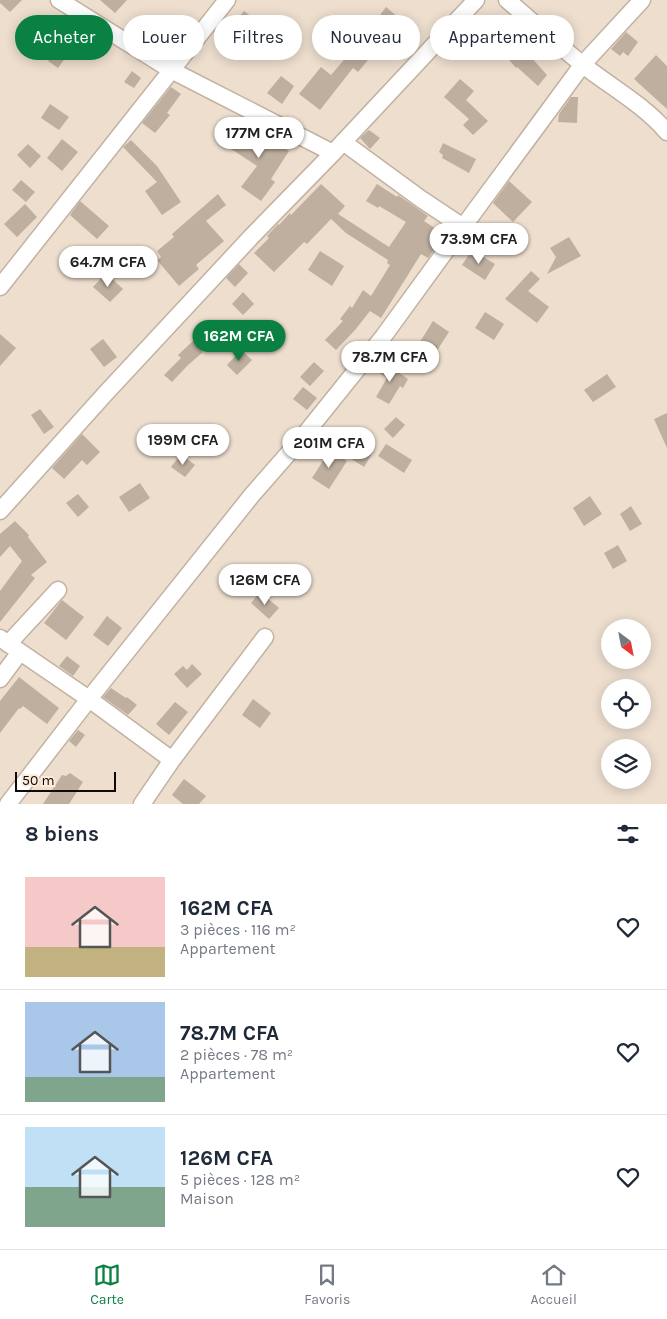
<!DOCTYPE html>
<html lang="fr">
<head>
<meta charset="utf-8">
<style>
  body { margin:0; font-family:Karla,sans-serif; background:#f2f2f3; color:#1f2937; height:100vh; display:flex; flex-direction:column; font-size:19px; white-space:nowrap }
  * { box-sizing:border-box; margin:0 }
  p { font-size:16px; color:#747a83 }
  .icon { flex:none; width:28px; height:28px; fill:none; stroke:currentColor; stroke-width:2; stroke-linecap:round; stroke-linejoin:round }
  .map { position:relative; height:804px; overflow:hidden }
  .panel { display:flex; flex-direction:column; background:#fff; flex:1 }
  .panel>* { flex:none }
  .banner { position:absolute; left:15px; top:15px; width:638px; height:45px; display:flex; gap:10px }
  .needle { width:32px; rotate:148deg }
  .controls { position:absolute; left:601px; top:619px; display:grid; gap:10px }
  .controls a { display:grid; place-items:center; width:50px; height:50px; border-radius:50%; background:#fff; box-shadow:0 2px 12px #0003; font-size:25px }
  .scale { position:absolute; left:15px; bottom:12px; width:101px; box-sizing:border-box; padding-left:5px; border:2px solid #0f0a06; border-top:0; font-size:14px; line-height:18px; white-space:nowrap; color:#0f0a06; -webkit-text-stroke:4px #fbebdb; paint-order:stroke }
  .price { position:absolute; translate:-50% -42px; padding:0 11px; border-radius:18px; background:#fff; color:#222; font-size:16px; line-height:32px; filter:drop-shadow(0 1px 2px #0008) }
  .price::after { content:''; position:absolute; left:50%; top:30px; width:15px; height:11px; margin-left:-8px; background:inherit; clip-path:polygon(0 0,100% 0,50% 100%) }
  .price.current { background:#0b8043; color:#fff }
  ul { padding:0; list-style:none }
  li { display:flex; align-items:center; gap:15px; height:125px; padding:0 25px }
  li+li { border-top:1px solid #e0e1e3 }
  li span { display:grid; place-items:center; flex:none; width:140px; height:100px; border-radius:0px; color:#555 }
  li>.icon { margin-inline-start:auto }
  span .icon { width:60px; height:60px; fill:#fffc; stroke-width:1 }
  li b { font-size:21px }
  h2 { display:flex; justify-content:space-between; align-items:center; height:60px; padding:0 25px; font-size:21px }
  .tag { padding:0 18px; border-radius:22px; background:#fff; box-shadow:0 2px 12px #0003; font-size:18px; line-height:45px }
  .tag.current { background:#0b8043; color:#fff }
  .menu { display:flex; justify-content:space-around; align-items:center; height:70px; border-top:1px solid #e0e1e3; background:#fff; font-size:14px; color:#747a83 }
  .menu a { display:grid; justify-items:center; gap:2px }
  .menu .current { color:#0b8043 }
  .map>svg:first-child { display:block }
  .building { fill:#beaf9f }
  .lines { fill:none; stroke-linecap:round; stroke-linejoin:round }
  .minor-casing { stroke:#c1b2a2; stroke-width:19 }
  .minor { stroke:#fff; stroke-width:16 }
</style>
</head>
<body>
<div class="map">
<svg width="667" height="804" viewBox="0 0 667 804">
  <rect width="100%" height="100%" fill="#eddece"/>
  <!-- building -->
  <path class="building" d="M0 0H22L10 12 0 3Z
    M100 0H127L115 13Z
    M386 7 399 18 389 32 375 22Z
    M244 11 252 17 243 34 232 25Z
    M328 16 340 24 329 39 317 30Z
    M168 30 181 40 171 53 159 43Z
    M626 32 638 42 628 56 623 52 620 56 611 49Z
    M65 36 76 43 58 68 48 61Z
    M519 44 530 53 529 55 547 75 538 86 517 67 516 68 506 56Z
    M354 48 368 60 358 72 353 68 320 110 299 94 321 67 331 75Z
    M656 55 667 66V109L634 79Z
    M132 71 141 78 134 88 124 82Z
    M281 76 294 86 282 104 267 93Z
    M460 79 474 91 466 100 488 121 473 135 463 125 469 119 444 97Z
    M171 87 181 94 167 113 170 115 155 133 142 123Z
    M571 97H578L577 123 558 122 559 114Z
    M50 104 69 117 59 130 41 118Z
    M244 123 289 151 271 179 275 182 261 201 241 187 257 166 228 147Z
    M369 130 380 138 370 149 360 138Z
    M62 139 78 152 62 171 47 158Z
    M131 140 157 166 181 202 162 215 145 191 157 182 123 147Z
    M443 143 476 159 469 173 442 158 443 155 439 152Z
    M28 144 41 156 30 168 17 155Z
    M21 180 35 192 26 202 12 190Z
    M509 181 532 202 513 222 493 203Z
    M321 184 345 206 338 214 389 247 406 222 379 206 378 208 366 201 377 184 397 197 398 195 428 216 424 221 445 235 428 258 421 254 381 318 370 311 355 330 336 350 325 340 343 321 340 319 350 306 352 308 363 290 371 296 390 265 387 263 388 260 346 233 331 219 307 244 304 242 274 272 254 253 269 238 267 236 278 224 279 225 290 213 291 215Z
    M218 194 226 205 206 221 224 241 196 265 199 269 179 286 157 260 161 257 157 251 174 237 172 234Z
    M80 201 109 226 97 239 70 215Z
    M25 204 37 217 17 237 4 224Z
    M569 237 581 256 547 274 556 257 550 248Z
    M472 250 495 264 485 280 462 265Z
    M320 251 344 266 332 286 308 270Z
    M239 264 248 273 235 287 226 278Z
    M531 271 540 279 528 291 549 307 537 323 505 299Z
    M106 273 123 289 110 302 93 287Z
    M243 292 254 304 243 315 232 304Z
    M485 312 504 324 494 340 475 328Z
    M433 321 449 332 434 355 418 345Z
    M271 322 285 335 274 347 260 334Z
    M0 334 16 348 0 366Z
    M103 339 117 357 104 367 90 349Z
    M193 341 203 352 188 365 172 382 164 375 181 358 178 355Z
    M241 350 252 360 237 375 227 365Z
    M314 362 324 371 310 386 300 377Z
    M384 363 408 379 403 388 400 386 389 404 376 397 387 378 378 372Z
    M607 374 616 387 593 402 584 390Z
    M303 387 317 398 307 410 293 399Z
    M40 409 54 427 44 434 31 415Z
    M667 413V448L654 419Z
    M396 417 405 425 393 438 384 429Z
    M82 434 100 452 87 465 82 460 64 479 52 468Z
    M359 444 373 452 364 467 350 458Z
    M386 444 412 460 404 473 378 456Z
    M330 450 347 461 329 489 312 478Z
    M181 454 195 465 185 477 171 467Z
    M140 483 150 498 129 512 119 497Z
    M78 494 89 507 78 517 66 503Z
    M590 496 602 514 584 526 573 508Z
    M631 506 642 524 630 531 620 514Z
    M15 521 29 535 28 537 47 562 31 575 35 578 0 622V591L22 561 10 546 0 557V534Z
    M618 545 627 561 613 569 604 553Z
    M260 592 279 608 269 619 251 603Z
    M62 600 84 617 66 640 44 623Z
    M107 616 122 628 108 646 93 635Z
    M67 656 80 666 73 676 59 666Z
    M192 664 202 674 187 688 174 674 183 666 187 670Z
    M19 677 59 708 47 724 23 706 20 709 19 708 0 733V701Z
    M111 688 126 698 127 697 137 705 128 715 103 697Z
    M253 699 271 713 260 728 242 715Z
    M175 702 188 712 169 735 156 724Z
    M78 730 85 735 76 747 69 741Z
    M70 773 83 782 69 804H43L62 775 66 776Z
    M184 779 206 796 199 804H183L172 795Z"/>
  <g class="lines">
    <defs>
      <path id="minor" d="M59 0 171 70 333 153
        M507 0C533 22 557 44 583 65 611 87 644 105 667 132
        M343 142 421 199 463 227
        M0 287 227 0
        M0 511 105 394 252 236 333 153 476 0
        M0 638 89 699 172 760
        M8 644 58 590
        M0 679 20 652
        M8 804 89 699 252 495 301 439 383 337 463 227 583 64 642 0
        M142 804 172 760 265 637"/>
    </defs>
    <!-- minor casing -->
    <use href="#minor" class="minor-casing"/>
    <!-- minor -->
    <use href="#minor" class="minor"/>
  </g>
</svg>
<div class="controls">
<a><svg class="needle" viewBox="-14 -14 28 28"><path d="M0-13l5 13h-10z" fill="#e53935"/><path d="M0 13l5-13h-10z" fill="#747a83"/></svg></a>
<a><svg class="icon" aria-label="locate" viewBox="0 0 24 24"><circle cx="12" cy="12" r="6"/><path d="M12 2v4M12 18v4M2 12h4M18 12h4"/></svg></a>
<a><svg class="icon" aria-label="layers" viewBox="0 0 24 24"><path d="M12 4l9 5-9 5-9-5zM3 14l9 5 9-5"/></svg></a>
</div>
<div class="scale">50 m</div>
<b class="price" style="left:259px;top:159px">177M CFA</b>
<b class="price" style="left:479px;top:265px">73.9M CFA</b>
<b class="price" style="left:108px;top:288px">64.7M CFA</b>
<b class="price current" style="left:239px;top:362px">162M CFA</b>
<b class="price" style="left:390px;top:383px">78.7M CFA</b>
<b class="price" style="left:183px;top:466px">199M CFA</b>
<b class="price" style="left:329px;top:469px">201M CFA</b>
<b class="price" style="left:265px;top:606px">126M CFA</b>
<div class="banner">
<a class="tag current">Acheter</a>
<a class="tag">Louer</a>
<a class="tag">Filtres</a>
<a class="tag">Nouveau</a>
<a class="tag">Appartement</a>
</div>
</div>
<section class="panel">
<h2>8 biens<svg class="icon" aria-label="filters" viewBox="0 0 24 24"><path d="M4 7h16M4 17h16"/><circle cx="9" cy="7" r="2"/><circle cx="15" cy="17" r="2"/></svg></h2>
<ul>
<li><span style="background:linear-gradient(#f6c9c9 70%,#c2b280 0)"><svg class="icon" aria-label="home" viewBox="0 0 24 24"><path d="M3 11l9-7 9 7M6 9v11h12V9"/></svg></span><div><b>162M CFA</b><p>3 pièces · 116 m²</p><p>Appartement</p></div><svg class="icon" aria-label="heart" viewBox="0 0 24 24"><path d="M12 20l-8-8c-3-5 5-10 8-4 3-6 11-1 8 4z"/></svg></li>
<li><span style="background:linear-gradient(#a9c7e8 75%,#7fa58c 0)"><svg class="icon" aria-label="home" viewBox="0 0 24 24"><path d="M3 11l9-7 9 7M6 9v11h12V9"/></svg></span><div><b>78.7M CFA</b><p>2 pièces · 78 m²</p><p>Appartement</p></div><svg class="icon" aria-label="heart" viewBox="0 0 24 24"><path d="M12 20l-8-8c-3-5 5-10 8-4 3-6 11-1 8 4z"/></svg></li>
<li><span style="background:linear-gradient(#bfe0f5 60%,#7fa58c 0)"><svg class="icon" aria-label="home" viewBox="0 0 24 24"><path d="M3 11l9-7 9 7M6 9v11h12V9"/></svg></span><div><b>126M CFA</b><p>5 pièces · 128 m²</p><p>Maison</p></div><svg class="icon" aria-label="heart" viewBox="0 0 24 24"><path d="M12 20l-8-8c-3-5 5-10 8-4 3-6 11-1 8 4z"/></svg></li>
</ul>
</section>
<nav class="menu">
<a class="current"><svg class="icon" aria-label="map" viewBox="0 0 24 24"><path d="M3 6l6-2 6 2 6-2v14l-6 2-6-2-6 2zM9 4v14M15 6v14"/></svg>Carte</a>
<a><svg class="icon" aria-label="saved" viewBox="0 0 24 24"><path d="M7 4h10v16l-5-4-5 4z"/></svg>Favoris</a>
<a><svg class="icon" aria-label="home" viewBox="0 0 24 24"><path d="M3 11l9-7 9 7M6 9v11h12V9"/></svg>Accueil</a>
</nav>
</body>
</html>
